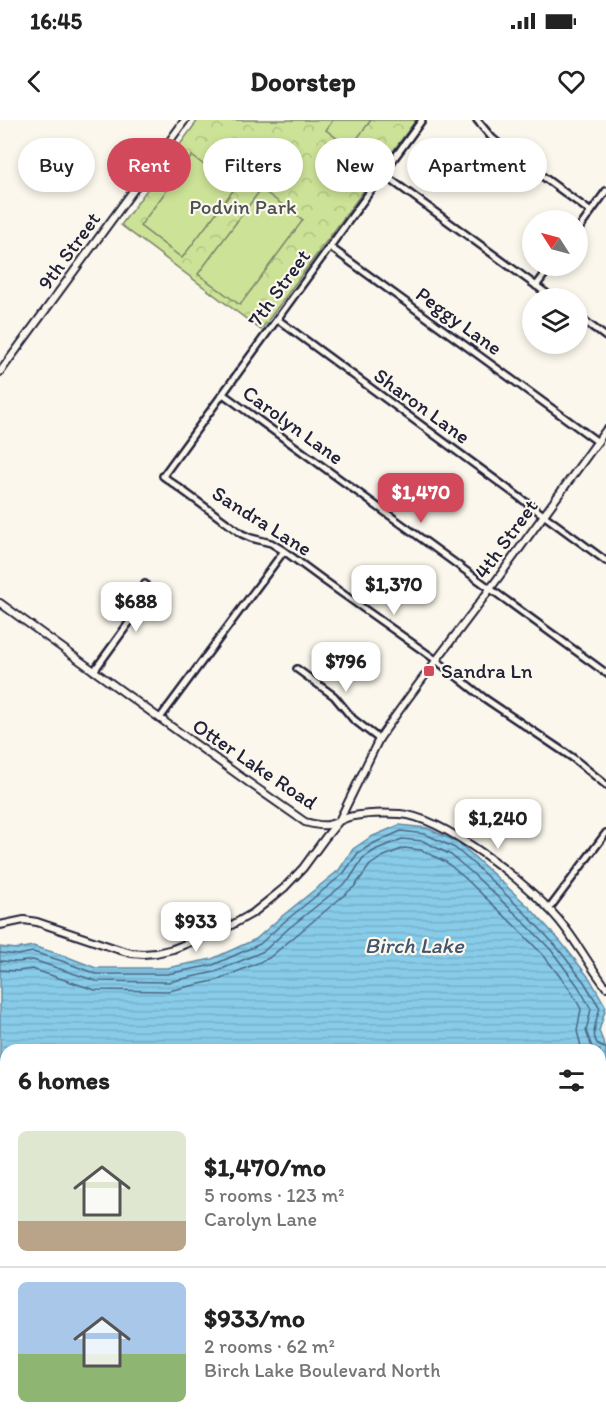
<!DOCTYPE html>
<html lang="en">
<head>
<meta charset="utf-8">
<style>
  body { margin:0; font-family:Itim,sans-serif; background:#f6f6f6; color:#222; height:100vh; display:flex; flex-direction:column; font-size:22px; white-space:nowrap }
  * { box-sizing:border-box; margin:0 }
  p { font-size:20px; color:#767676 }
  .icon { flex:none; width:33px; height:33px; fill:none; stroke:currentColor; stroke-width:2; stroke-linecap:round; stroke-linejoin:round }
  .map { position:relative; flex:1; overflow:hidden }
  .panel { position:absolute; left:0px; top:924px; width:606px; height:384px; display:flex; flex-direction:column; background:#fff; border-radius:18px 18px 0 0; box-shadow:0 3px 9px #0003 }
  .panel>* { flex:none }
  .banner { position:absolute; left:18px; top:18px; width:570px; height:54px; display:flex; gap:12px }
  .needle { width:39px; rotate:306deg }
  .controls { position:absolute; left:522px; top:90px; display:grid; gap:12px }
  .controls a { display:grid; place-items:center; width:66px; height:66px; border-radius:50%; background:#fff; box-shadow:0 3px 9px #0003; font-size:30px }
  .price { position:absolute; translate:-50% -51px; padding:0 14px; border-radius:12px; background:#fff; color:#222; font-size:20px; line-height:39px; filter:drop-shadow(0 2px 3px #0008) }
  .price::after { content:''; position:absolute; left:50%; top:36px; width:18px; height:14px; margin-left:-9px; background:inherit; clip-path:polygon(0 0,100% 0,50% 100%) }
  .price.active { background:#d1495b; color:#fff }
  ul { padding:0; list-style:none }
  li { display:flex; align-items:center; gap:18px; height:150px; padding:0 18px }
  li+li { border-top:2px solid #e0e0e0 }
  li span { display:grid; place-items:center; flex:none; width:168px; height:120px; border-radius:9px; color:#555 }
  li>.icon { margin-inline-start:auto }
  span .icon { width:72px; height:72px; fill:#fffc; stroke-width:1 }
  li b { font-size:26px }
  h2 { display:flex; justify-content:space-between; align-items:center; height:72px; padding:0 18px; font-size:26px }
  .chip { padding:0 21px; border-radius:27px; background:#fff; box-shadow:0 3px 9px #0003; font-size:21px; line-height:54px }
  .chip.active { background:#d1495b; color:#fff }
  .status { display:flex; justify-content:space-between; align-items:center; height:42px; padding:0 30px; background:#fff; direction:ltr }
  .status svg { height:16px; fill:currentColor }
  header { display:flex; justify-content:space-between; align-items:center; height:78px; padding:0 18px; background:#fff; font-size:27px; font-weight:700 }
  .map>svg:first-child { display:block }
  .built { fill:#f5e2e1 }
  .park { fill:url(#park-crowns); stroke:#778269; stroke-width:1.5 }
  .pitch { fill:#cce297; stroke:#778269; stroke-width:1.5 }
  .water { fill:url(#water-rules); stroke:#5f88a3; stroke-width:1.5 }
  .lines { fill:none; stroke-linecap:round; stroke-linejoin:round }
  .shore { stroke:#4b6681; stroke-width:1.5 }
  .minor-casing { stroke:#22223b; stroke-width:10 }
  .tertiary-casing { stroke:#22223b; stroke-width:10 }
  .minor { stroke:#fbf7ec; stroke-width:5 }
  .tertiary { stroke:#fbf7ec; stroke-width:6 }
  .poi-dot { fill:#d1495b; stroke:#fbf7ec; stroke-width:2 }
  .labels { text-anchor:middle; stroke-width:4.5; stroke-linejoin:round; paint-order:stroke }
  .park-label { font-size:21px; fill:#4c5252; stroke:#fbf7ec }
  .street-label { font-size:21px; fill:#22223b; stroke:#fbf7ec }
  .poi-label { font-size:21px; fill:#22223b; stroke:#fbf7ec; text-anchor:start }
  .water-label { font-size:22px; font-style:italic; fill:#41556f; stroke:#fbf7ec }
</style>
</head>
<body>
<div class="status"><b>16:45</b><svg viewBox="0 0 49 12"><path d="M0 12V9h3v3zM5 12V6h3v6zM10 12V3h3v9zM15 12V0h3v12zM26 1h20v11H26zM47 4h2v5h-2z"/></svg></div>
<header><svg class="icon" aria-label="back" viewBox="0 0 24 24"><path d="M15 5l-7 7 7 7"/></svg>Doorstep<svg class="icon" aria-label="heart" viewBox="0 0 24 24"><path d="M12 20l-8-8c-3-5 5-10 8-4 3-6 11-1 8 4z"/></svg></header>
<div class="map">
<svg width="606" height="1308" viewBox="0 0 606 1308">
  <defs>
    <pattern id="park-crowns" width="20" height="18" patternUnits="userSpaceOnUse" patternTransform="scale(1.5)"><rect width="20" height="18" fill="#cce297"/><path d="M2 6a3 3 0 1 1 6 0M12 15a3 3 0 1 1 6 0" fill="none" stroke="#afc283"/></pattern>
    <pattern id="water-rules" width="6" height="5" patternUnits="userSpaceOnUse" patternTransform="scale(1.5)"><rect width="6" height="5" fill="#88cce9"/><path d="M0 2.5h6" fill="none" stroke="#75afc9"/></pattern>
  </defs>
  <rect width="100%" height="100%" fill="#fbf7ec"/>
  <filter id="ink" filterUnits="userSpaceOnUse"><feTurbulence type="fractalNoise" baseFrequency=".0167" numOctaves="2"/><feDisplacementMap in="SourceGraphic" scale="12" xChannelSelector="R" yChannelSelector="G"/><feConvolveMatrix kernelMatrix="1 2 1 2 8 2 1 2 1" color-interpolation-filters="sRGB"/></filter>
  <g filter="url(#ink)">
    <!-- built -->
    <path class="built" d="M606 1205V1284L603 1281 600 1269V1227Z"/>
    <!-- park -->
    <path class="park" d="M198 0H416L261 210 121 105Z"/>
    <!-- pitch -->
    <path class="pitch" d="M333 0H371L350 28 326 10Z
      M192 36 235 68 182 138 140 106Z
      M261 69 303 100 240 185 198 154Z"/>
    <!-- water -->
    <path class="water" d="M399 705 427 708 459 723 480 742 529 787 561 822 590 859 606 887 599 911 606 929V1125L600 1144V930H6V1263L0 1256V827L17 829 33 826 65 836 96 848H167L212 839 256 819 281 797 339 750 353 729 371 717Z
      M39 1302H511L506 1308H44Z"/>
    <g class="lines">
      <!-- shore -->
      <path class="shore" d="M0 833 18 835 33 832 62 841 96 854H167L213 845 260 824 284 802 343 754 358 733 374 723 401 711 425 714 455 728 476 746 524 792 556 826 584 862 600 888C596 900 587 925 606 928
        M0 841 18 842 33 840 96 861 168 862 215 852 264 831 289 808 349 760 363 738 377 729 402 719 423 721 451 735 471 752 519 797 551 830 578 866 591 889 586 911 593 930
        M0 850 18 851 32 849 95 870 168 871 218 860 269 838 355 766 370 745 382 737 404 728 421 730 446 742 465 758 513 804 544 836 571 871 581 889 577 911 582 930"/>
      <defs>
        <path id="minor" d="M422 0 163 356 242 414 251 418 271 423 284 431 322 459 436 540 484 578 573 638 606 665
          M477 0 492 18 503 27 591 92
          M383 54 553 178
          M578 110 606 71
          M330 127 598 322
          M536 166 551 146
          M578 196 606 217
          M277 199 606 441
          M223 274 606 553
          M297 549 334 576 353 599 379 619
          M94 551 144 482 145 464
          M160 598 284 431
          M549 789 606 713
          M600 1213 606 1194
          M600 1284 606 1294"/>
        <path id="tertiary" d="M0 252 185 0
          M0 483 248 662 305 702C312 704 321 706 328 705 337 703 345 697 354 696 369 693 385 693 400 694 444 697 530 765 558 799 576 820 589 845 606 867
          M0 805 24 800 37 802 120 830 131 833 143 834 156 833 173 829 230 806 253 793 273 777 284 768 303 748 325 718 339 701 379 619C414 568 453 519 490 469 529 416 567 363 606 310"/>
      </defs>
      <!-- minor casing -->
      <use href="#minor" class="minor-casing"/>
      <!-- tertiary casing -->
      <use href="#tertiary" class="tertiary-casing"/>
      <!-- minor -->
      <use href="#minor" class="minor"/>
      <!-- tertiary -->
      <use href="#tertiary" class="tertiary"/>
    </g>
  </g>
  <!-- markers -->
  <rect class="poi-dot" x="423" y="545" width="12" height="12" rx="3"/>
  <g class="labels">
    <!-- park labels -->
    <g class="park-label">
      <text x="243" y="94">Podvin Park</text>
    </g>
    <!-- street labels -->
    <g class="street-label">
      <text transform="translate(69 131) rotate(-54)" y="7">9th Street</text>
      <text transform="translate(279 168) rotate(-54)" y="7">7th Street</text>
      <text transform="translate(459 201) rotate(36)" y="7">Peggy Lane</text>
      <text transform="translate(422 286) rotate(36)" y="7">Sharon Lane</text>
      <text transform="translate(293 305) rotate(36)" y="7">Carolyn Lane</text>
      <text transform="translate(262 401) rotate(32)" y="7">Sandra Lane</text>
      <text transform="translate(506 419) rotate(-54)" y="7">4th Street</text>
      <text transform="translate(255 644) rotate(34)" y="7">Otter Lake Road</text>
    </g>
    <!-- poi labels -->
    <g class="poi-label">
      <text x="441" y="558">Sandra Ln</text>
    </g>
    <!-- water labels -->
    <g class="water-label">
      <text x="414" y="833">Birch Lake</text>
    </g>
  </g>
</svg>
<div class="controls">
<a><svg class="needle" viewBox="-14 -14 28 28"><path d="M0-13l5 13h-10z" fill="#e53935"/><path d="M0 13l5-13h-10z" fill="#767676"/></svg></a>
<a><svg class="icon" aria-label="layers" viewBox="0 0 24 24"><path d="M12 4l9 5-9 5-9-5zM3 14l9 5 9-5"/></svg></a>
</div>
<b class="price active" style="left:421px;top:404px">$1,470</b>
<b class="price" style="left:394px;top:496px">$1,370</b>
<b class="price" style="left:136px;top:513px">$688</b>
<b class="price" style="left:346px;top:573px">$796</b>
<b class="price" style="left:498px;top:730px">$1,240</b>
<b class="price" style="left:196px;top:833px">$933</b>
<div class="banner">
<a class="chip">Buy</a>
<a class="chip active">Rent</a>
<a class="chip">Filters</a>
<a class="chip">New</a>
<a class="chip">Apartment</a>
</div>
<section class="panel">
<h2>6 homes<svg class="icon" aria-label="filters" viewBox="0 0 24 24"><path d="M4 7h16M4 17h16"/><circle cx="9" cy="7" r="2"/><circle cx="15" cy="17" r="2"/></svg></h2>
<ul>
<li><span style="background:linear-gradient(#dfe7d0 75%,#b9a48a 0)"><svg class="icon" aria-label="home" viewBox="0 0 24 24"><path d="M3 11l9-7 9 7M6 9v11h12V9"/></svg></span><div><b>$1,470/mo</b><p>5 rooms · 123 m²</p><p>Carolyn Lane</p></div></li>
<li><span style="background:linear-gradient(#a9c7e8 60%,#8fb573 0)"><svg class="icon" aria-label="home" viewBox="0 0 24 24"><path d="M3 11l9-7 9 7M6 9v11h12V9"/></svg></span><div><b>$933/mo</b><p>2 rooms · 62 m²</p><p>Birch Lake Boulevard North</p></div></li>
</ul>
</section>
</div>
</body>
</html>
